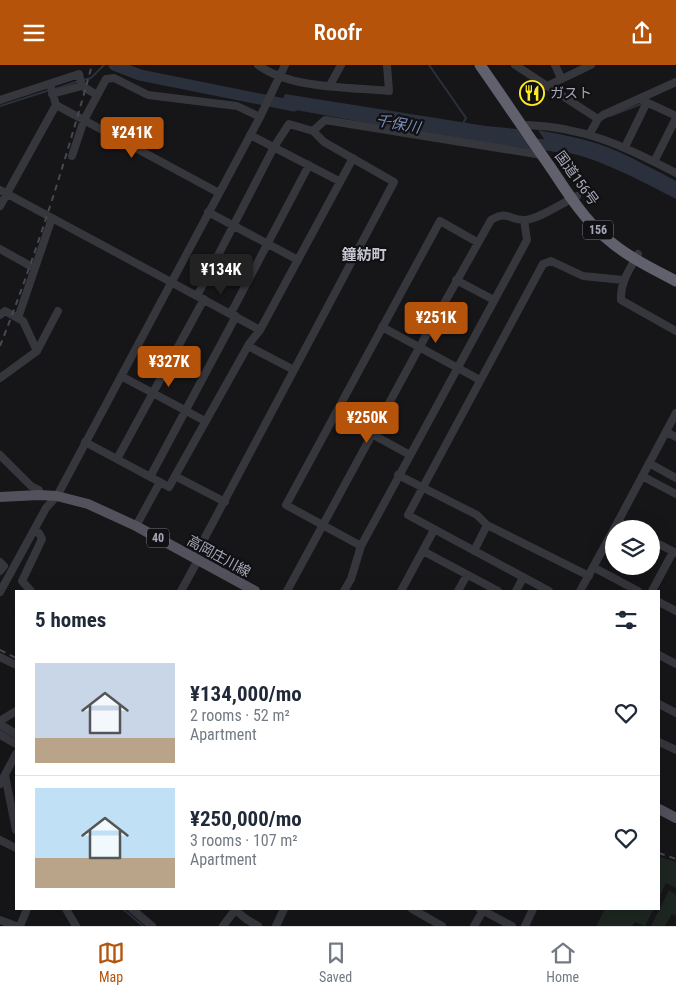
<!DOCTYPE html>
<html lang="en">
<head>
<meta charset="utf-8">
<style>
  body { margin:0; font-family:"Roboto Condensed","Noto Sans JP",sans-serif; background:#f6f6f7; color:#1f2937; height:100vh; display:flex; flex-direction:column; font-size:19px; white-space:nowrap }
  * { box-sizing:border-box; margin:0 }
  p { font-size:16px; color:#747a83 }
  .icon { flex:none; width:28px; height:28px; fill:none; stroke:currentColor; stroke-width:2; stroke-linecap:round; stroke-linejoin:round }
  .map { position:relative; flex:1; overflow:hidden }
  .panel { position:absolute; left:15px; top:525px; width:645px; height:320px; display:flex; flex-direction:column; background:#fff; border-radius:0px; box-shadow:0 5px 20px #0002 }
  .panel>* { flex:none }
  .tools { position:absolute; left:605px; top:455px; display:grid; gap:10px }
  .tools a { display:grid; place-items:center; width:55px; height:55px; border-radius:50%; background:#fff; box-shadow:0 5px 20px #0002; font-size:25px }
  .price { position:absolute; translate:-50% -42px; padding:0 11px; border-radius:5px; background:#b45309; color:#fff; font-size:16px; line-height:32px; filter:drop-shadow(0 1px 2px #0008) }
  .price::after { content:''; position:absolute; left:50%; top:30px; width:15px; height:11px; margin-left:-8px; background:inherit; clip-path:polygon(0 0,100% 0,50% 100%) }
  .price.active { background:#222; color:#fff }
  ul { padding:0; list-style:none }
  li { display:flex; align-items:center; gap:15px; height:125px; padding:0 20px }
  li+li { border-top:1px solid #e0e1e3 }
  li span { display:grid; place-items:center; flex:none; width:140px; height:100px; border-radius:0px; color:#555 }
  li>.icon { margin-inline-start:auto }
  span .icon { width:60px; height:60px; fill:#fffc; stroke-width:1 }
  li b { font-size:21px }
  h2 { display:flex; justify-content:space-between; align-items:center; height:60px; padding:0 20px; font-size:21px }
  header { display:flex; justify-content:space-between; align-items:center; height:65px; padding:0 20px; background:#b45309; color:#fff; font-size:22px; font-weight:600 }
  .dock { display:flex; justify-content:space-around; align-items:center; height:70px; border-top:1px solid #e0e1e3; background:#fff; font-size:14px; color:#747a83 }
  .dock a { display:grid; justify-items:center; gap:2px }
  .dock .active { color:#b45309 }
  .map>svg:first-child { display:block }
  .green { fill:#1d2620 }
  .water { fill:#2a303c }
  .lines { fill:none; stroke-linecap:round; stroke-linejoin:round }
  .stream { stroke:#2a303c; stroke-width:2 }
  .river { stroke:#2a303c; stroke-width:11 }
  .minor { stroke:#36363d; stroke-width:8 }
  .major { stroke:#52515c; stroke-width:10 }
  .highway { stroke:#61616e; stroke-width:11 }
  .rail { stroke:#484852; stroke-width:2; stroke-dasharray:6 5; stroke-linecap:butt }
  .labels { text-anchor:middle; stroke-width:4.5; stroke-linejoin:round; paint-order:stroke }
  .shield { fill:#111012; stroke:#797a87; stroke-width:1 }
  .shield-label { font-size:12px; font-weight:bold; fill:#a5a7b9 }
  .poi-label { font-size:14px; fill:#a5a7b9; stroke:#111012; text-anchor:start }
  .street-label { font-size:14px; fill:#a5a7b9; stroke:#111012 }
  .water-label { font-size:15px; font-style:italic; fill:#798bb7; stroke:#111012 }
  .neighbourhood-label { font-size:15px; font-weight:bold; fill:#c7c7d4; stroke:#111012 }
</style>
</head>
<body>
<header><svg class="icon" aria-label="menu" viewBox="0 0 24 24"><path d="M4 6h16M4 12h16M4 18h16"/></svg>Roofr<svg class="icon" aria-label="share" viewBox="0 0 24 24"><path d="M12 15V3M7 8l5-5 5 5M5 13v7h14v-7"/></svg></header>
<div class="map">
<svg width="676" height="861" viewBox="0 0 676 861">
  <rect width="100%" height="100%" fill="#161517"/>
  <!-- green -->
  <path class="green" d="M661 792 676 797V823L666 818 659 833V796Z
    M669 825 676 830V851L672 849 665 861H651Z
    M605 844H654L645 861 635 857 632 861H596Z"/>
  <!-- water -->
  <path class="water" d="M285 29 486 61 517 64 532 85 525 83 484 79 279 42Z
    M538 65C565 70 592 75 617 86 637 95 657 106 676 116V134C649 120 581 83 553 87Z"/>
  <g class="lines">
    <!-- stream -->
    <path class="stream" d="M429 0 466 53 462 60
      M83 15 91 13 104 0
      M55 24 79 16
      M0 41 50 25
      M609 50 610 51 644 38
      M0 665 16 673
      M123 844 143 861"/>
    <!-- river -->
    <path class="river" d="M114 0 140 10 294 41
      M527 78 564 82"/>
    <!-- minor -->
    <path class="minor" d="M258 0C290 24 350 22 389 26L387 0
      M515 0 598 54
      M555 0 561 13
      M50 19 56 40 219 128
      M330 20 341 0
      M547 21 591 0
      M52 29 82 21
      M0 35 79 9 82 21 97 30
      M644 36 676 51
      M528 60C585 62 626 82 676 108
      M313 66 325 55 542 90
      M250 70 339 116
      M589 70 598 54 603 50 676 17
      M625 82 647 37
      M72 91 84 55 106 14 114 13 148 30 237 41 260 52
      M654 97 676 53
      M0 125 260 265
      M0 141 56 40
      M208 147 298 195
      M0 184 34 203
      M638 189C630 204 620 217 621 235L676 266
      M456 215 494 235
      M231 248 309 100
      M0 250 5 246 23 256 37 286
      M18 253 52 153
      M382 262 480 315
      M248 281 294 305
      M121 311 205 356
      M0 313 37 286 58 246
      M335 349 410 390
      M666 367 676 372
      M85 377 169 422 175 411 225 437
      M0 390 31 421 39 425V430
      M117 394 204 234
      M649 398 676 413
      M398 410 477 450 487 460 589 511
      M175 411 249 279 260 265 353 93
      M642 411 676 429
      M150 412 236 251
      M618 456 631 464
      M136 461 160 417
      M614 464 676 348
      M651 475 676 488
      M361 481 286 440 440 156 477 177
      M423 486 498 526
      M474 486 487 460
      M194 493 394 117 324 77 313 66 289 59 274 82 197 231
      M0 497 4 501 0 506
      M593 502 638 526
      M31 526 22 516 42 474 39 468 34 465
      M181 526 198 495
      M287 526 419 283 491 155C508 145 509 155 524 155 538 155 564 137 577 131
      M344 526 351 514 361 481 527 175 524 155
      M401 526 434 465
      M458 526 467 510
      M516 526 523 513
      M549 526 408 450 543 199 551 196 583 211 623 215
      M580 526 614 464
      M652 526 673 487
      M0 527 46 443 57 431 260 52 285 0
      M659 537 676 546
      M659 590 676 599
      M0 592 16 600
      M659 639 676 648
      M0 656 16 646
      M0 659 16 669
      M0 670 16 679
      M659 677 676 685
      M5 710 16 765
      M0 719 16 689
      M0 775 16 783
      M66 844 76 861
      M132 844 152 861
      M234 844 246 854 258 861
      M412 844 442 861
      M480 844 512 861
      M0 855 16 861
      M20 861 27 844
      M223 861 235 845
      M276 861 284 844
      M474 861 484 844
      M525 861 533 844"/>
    <!-- major -->
    <path class="major" d="M0 432 39 430 57 431 88 439 136 461 255 526
      M659 744 676 753"/>
    <!-- highway -->
    <path class="highway" d="M480 0C504 34 527 69 551 103 567 127 583 153 605 172 626 191 651 203 676 216"/>
    <!-- rail -->
    <path class="rail" d="M0 281C36 190 66 95 92 0
      M0 585 16 593
      M659 788 676 794"/>
  </g>
  <!-- icons -->
  <defs>
    <symbol id="restaurant-ring" viewBox="-11 -11 22 22"><circle r="9.5" fill="#111012" stroke="#ffea25" stroke-width="1.5"/><path d="M-5-6h1v4h1v-4h1v4h1v-4h1v5L-1.5 .5V6h-2V.5L-5-1ZM5-6V6H3V1.5H1.5Q1.5-4 5-6Z" fill="#ffea25"/></symbol>
  </defs>
  <g fill-rule="evenodd">
    <use href="#restaurant-ring" x="518" y="14" width="28" height="28"/>
  </g>
  <g class="labels">
    <!-- shield labels -->
    <g class="shield">
      <rect x="583" y="155.5" width="30" height="19" rx="4"/>
      <rect x="147" y="463.5" width="22" height="19" rx="4"/>
    </g>
    <g class="shield-label">
      <text x="598" y="169">156</text>
      <text x="158" y="477">40</text>
    </g>
    <!-- poi labels -->
    <g class="poi-label">
      <text x="550" y="33">ガスト</text>
    </g>
    <!-- street labels -->
    <g class="street-label">
      <text transform="translate(577 113) rotate(54)" y="5">国道156号</text>
      <text transform="translate(219 491) rotate(29)" y="5">高岡庄川線</text>
    </g>
    <!-- water labels -->
    <g class="water-label">
      <text transform="translate(398 59) rotate(10)" y="5">千保川</text>
    </g>
    <!-- neighbourhood labels -->
    <g class="neighbourhood-label">
      <text x="364" y="195">鐘紡町</text>
    </g>
  </g>
</svg>
<div class="tools">
<a><svg class="icon" aria-label="layers" viewBox="0 0 24 24"><path d="M12 4l9 5-9 5-9-5zM3 14l9 5 9-5"/></svg></a>
</div>
<b class="price" style="left:132px;top:94px">¥241K</b>
<b class="price active" style="left:221px;top:231px">¥134K</b>
<b class="price" style="left:436px;top:279px">¥251K</b>
<b class="price" style="left:169px;top:323px">¥327K</b>
<b class="price" style="left:367px;top:379px">¥250K</b>
<section class="panel">
<h2>5 homes<svg class="icon" aria-label="filters" viewBox="0 0 24 24"><path d="M4 7h16M4 17h16"/><circle cx="9" cy="7" r="2"/><circle cx="15" cy="17" r="2"/></svg></h2>
<ul>
<li><span style="background:linear-gradient(#c9d6e8 75%,#b9a48a 0)"><svg class="icon" aria-label="home" viewBox="0 0 24 24"><path d="M3 11l9-7 9 7M6 9v11h12V9"/></svg></span><div><b>¥134,000/mo</b><p>2 rooms · 52 m²</p><p>Apartment</p></div><svg class="icon" aria-label="heart" viewBox="0 0 24 24"><path d="M12 20l-8-8c-3-5 5-10 8-4 3-6 11-1 8 4z"/></svg></li>
<li><span style="background:linear-gradient(#bfe0f5 70%,#b9a48a 0)"><svg class="icon" aria-label="home" viewBox="0 0 24 24"><path d="M3 11l9-7 9 7M6 9v11h12V9"/></svg></span><div><b>¥250,000/mo</b><p>3 rooms · 107 m²</p><p>Apartment</p></div><svg class="icon" aria-label="heart" viewBox="0 0 24 24"><path d="M12 20l-8-8c-3-5 5-10 8-4 3-6 11-1 8 4z"/></svg></li>
</ul>
</section>
</div>
<nav class="dock">
<a class="active"><svg class="icon" aria-label="map" viewBox="0 0 24 24"><path d="M3 6l6-2 6 2 6-2v14l-6 2-6-2-6 2zM9 4v14M15 6v14"/></svg>Map</a>
<a><svg class="icon" aria-label="saved" viewBox="0 0 24 24"><path d="M7 4h10v16l-5-4-5 4z"/></svg>Saved</a>
<a><svg class="icon" aria-label="home" viewBox="0 0 24 24"><path d="M3 11l9-7 9 7M6 9v11h12V9"/></svg>Home</a>
</nav>
</body>
</html>
